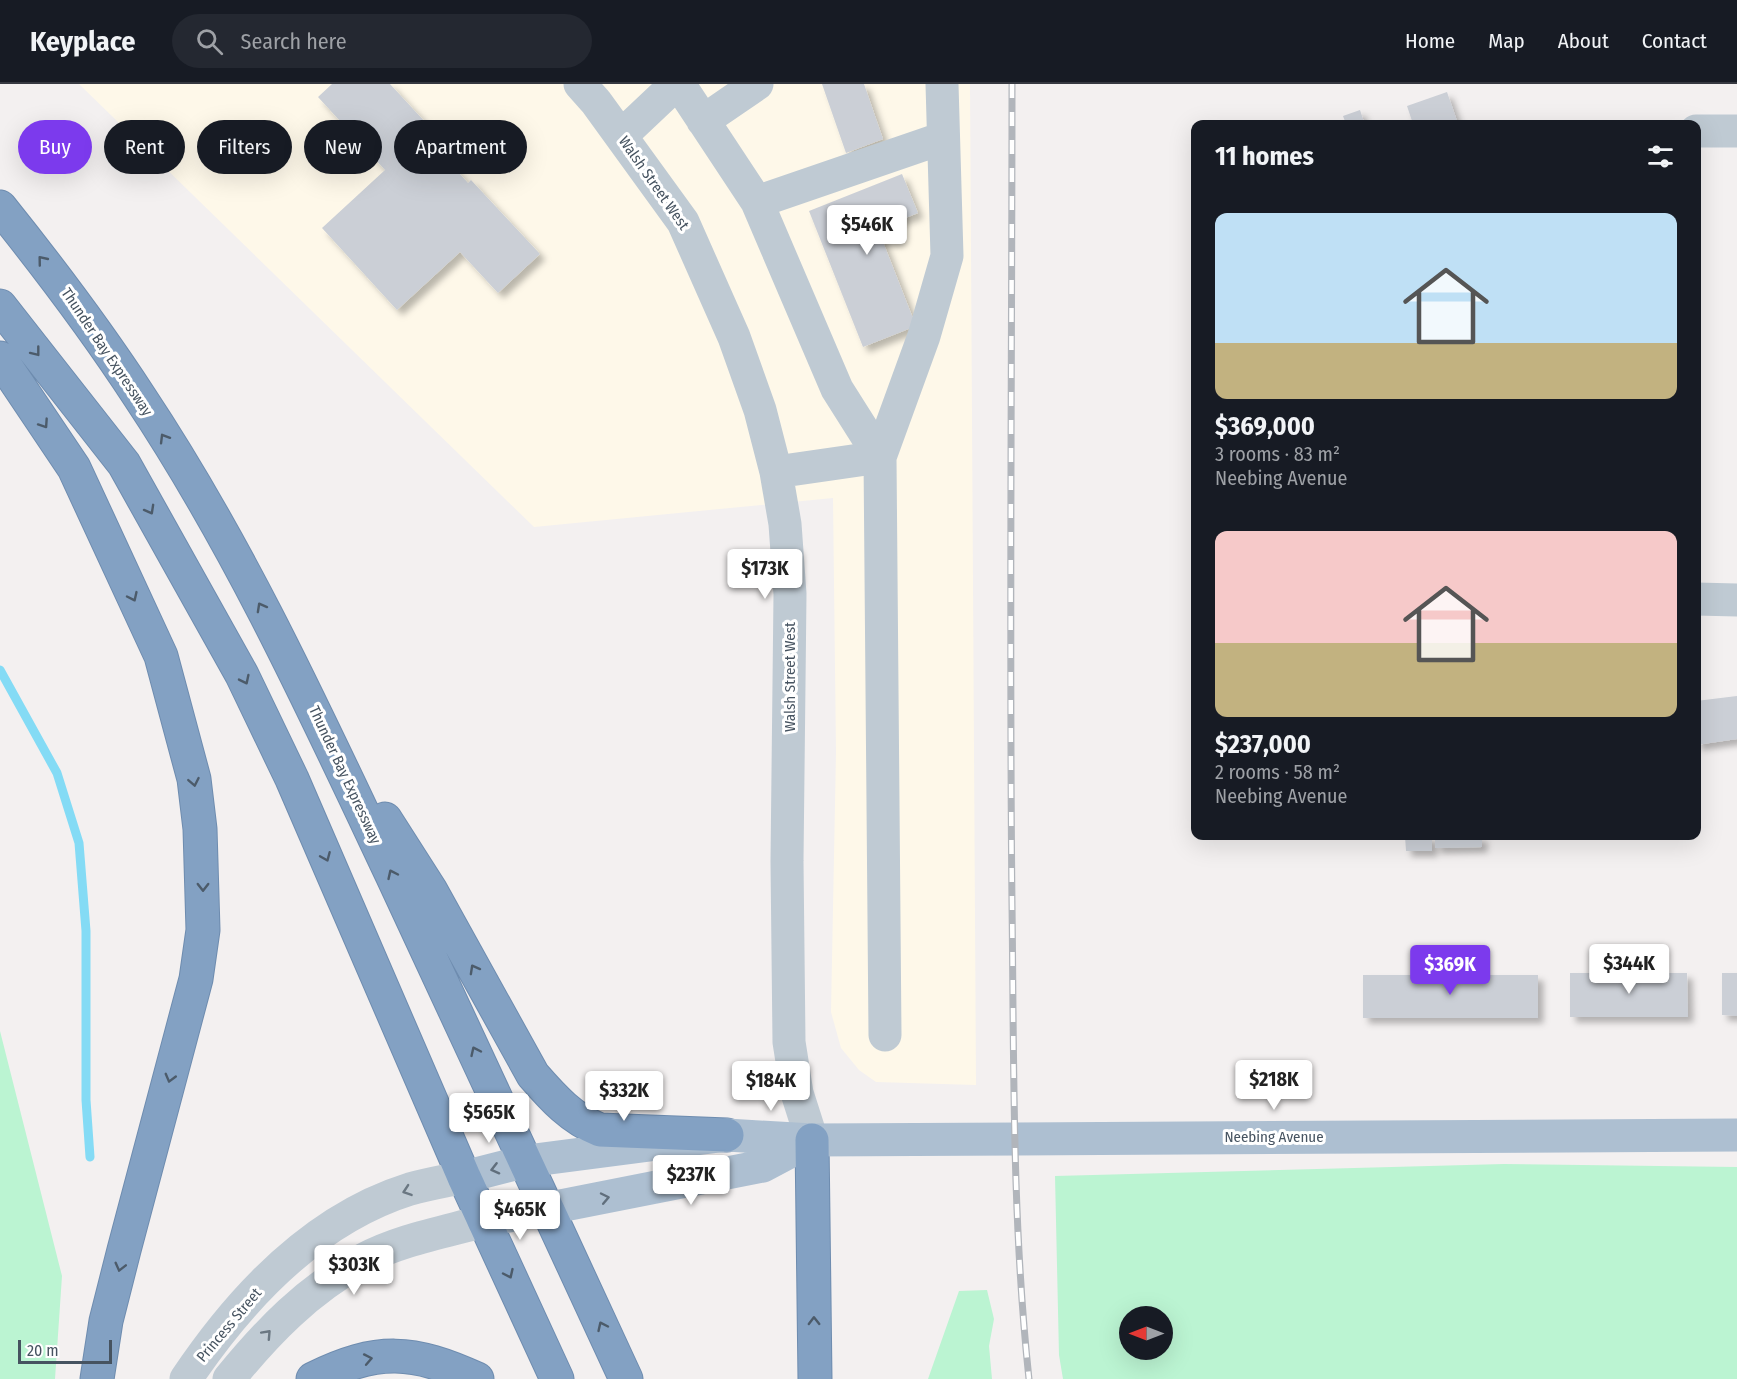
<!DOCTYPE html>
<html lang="en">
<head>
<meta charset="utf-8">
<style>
  body { margin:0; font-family:"Fira Sans Condensed",sans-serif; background:#242831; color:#f1f3f6; height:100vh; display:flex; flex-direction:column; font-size:22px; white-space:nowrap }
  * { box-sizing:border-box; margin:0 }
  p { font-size:20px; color:#9ea1a6 }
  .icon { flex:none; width:33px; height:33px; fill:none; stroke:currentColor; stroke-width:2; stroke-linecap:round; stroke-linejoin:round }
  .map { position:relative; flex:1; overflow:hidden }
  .sheet { position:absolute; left:1191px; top:36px; width:510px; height:720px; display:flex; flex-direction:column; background:#171b24; border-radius:12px; box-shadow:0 6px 24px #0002 }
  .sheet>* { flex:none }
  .banner { position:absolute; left:18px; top:36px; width:570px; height:54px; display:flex; gap:12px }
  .needle { width:39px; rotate:270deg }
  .fabs { position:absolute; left:1119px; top:1222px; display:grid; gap:12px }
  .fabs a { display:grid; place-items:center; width:54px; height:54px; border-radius:50%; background:#171b24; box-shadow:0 6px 24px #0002; font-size:30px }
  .scale { position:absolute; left:18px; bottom:15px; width:94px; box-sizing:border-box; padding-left:6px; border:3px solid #465360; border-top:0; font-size:16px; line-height:21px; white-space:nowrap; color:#465360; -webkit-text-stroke:4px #fff; paint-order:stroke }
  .price { position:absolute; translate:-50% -51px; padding:0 14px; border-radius:6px; background:#fff; color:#222; font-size:20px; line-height:39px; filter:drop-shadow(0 2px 3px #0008) }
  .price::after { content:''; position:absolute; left:50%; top:36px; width:18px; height:14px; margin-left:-9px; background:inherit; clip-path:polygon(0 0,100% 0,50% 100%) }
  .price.current { background:#7c3aed; color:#fff }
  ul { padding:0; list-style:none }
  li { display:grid; align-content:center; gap:12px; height:318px; padding:0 24px }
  li span { display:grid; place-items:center; height:186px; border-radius:12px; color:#555 }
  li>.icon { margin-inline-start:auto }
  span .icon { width:108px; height:108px; fill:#fffc; stroke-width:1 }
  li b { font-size:26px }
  h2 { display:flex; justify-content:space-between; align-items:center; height:72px; padding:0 24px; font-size:26px }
  .chip { padding:0 21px; border-radius:27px; background:#171b24; box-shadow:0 6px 24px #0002; font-size:21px; line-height:54px }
  .chip.current { background:#7c3aed; color:#fff }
  header { display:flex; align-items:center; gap:36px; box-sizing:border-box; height:84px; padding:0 30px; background:#171b24; border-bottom:2px solid #363941 }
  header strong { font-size:28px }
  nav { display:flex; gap:33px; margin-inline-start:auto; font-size:21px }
  .search { width:420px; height:54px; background:#242831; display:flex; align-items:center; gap:15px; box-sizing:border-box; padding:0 21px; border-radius:33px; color:#9ea1a6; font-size:22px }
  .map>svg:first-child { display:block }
  .commercial { fill:#fef8e9 }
  .green { fill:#bbf4d2; fill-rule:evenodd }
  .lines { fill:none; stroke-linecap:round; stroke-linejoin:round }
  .stream { stroke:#84dbf5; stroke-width:9 }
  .building { fill:#cbcfd6; filter:url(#shadow) }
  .highway-casing { stroke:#6e8caf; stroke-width:35 }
  .minor { stroke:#bfcad3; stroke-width:33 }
  .major { stroke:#adbfd1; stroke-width:33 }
  .highway { stroke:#83a1c3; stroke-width:33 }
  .rail-casing { stroke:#b1b5bb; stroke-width:7 }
  .rail { stroke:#fff; stroke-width:4.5; stroke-dasharray:14; stroke-linecap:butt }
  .oneway { stroke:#4c5b6a }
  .oneway2 { stroke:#606e7c }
  .oneway3 { stroke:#6a7782 }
  .labels { text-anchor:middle; stroke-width:6; stroke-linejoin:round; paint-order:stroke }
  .street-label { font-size:15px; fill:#465360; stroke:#fff }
</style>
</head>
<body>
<header>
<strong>Keyplace</strong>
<div class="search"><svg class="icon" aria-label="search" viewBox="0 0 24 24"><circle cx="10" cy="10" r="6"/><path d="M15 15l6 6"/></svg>Search here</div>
<nav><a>Home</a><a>Map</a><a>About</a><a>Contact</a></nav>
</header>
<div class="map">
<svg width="1737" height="1295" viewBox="0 0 1737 1295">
  <defs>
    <filter id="shadow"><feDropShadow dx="5.5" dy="5.5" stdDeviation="3" flood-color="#0004"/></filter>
  </defs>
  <rect width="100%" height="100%" fill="#f3f0f0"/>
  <!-- commercial -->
  <path class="commercial" d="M79 0H970L976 1001 876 998 859 986 841 964 831 928 836 668 833 414 534 443Z"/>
  <!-- green -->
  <path class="green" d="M0 947 62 1192 55 1295H0Z
    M1504 1080 1737 1083V1295H1063L1059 1271 1055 1092ZM1130 1233H1162V1266H1130Z
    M987 1206 994 1235 989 1262 992 1295H928L959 1207Z"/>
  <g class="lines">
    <!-- stream -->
    <path class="stream" d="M0 586 57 689 79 759 86 847V1016L90 1073"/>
  </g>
  <!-- building -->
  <path class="building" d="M332 0H390L438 52 431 58 468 99 471 96 540 170 498 209 460 168 397 226 322 144 385 86 318 13Z
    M822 0H864L883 55 846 69Z
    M1447 8 1458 40H1413L1407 22Z
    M1360 26 1364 38 1346 40 1343 32Z
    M902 90 918 129 878 145 916 242 863 263 809 127Z
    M1737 612V655L1696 661V617Z
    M1405 752H1432V767H1406Z
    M1435 752H1482V763L1435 764Z
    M1570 889H1687L1688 933H1570Z
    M1722 889H1737V932L1722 931Z
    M1363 891H1538V934H1363Z"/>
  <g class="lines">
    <defs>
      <path id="highway" d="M0 123C49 184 96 246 139 312 239 462 315 628 392 791 471 959 548 1127 626 1295
        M0 222 124 380 242 591 292 695 464 1093 557 1295
        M0 274 74 384 161 572 194 695 200 745 203 846 196 895 124 1166 106 1237 97 1295
        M385 735 431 807 533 991C553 1014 572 1035 600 1046L727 1051
        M812 1056 815 1295
        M313 1295C378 1263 413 1266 477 1295"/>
    </defs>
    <!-- highway casing -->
    <use href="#highway" class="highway-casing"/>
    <!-- minor -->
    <path class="minor" d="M580 0 596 18 683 138 734 253 760 326 776 388 785 440 790 510 787 777 789 958 797 1009 812 1056
      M679 0 757 118 837 305 880 373 776 388
      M703 37 757 0
      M1696 47H1737
      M621 52 676 0
      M757 118 943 54
      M1696 515 1737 516
      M885 951 880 373 924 252 947 172 942 0
      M186 1295C241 1213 314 1135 410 1105 428 1100 446 1097 464 1093
      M229 1295C268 1247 307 1207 362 1176 399 1156 444 1148 484 1137"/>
    <!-- major -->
    <path class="major" d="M464 1093 527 1077 727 1051 812 1056 1737 1051
      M484 1137 763 1082 812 1056"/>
    <!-- highway -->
    <use href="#highway" class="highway"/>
    <defs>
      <path id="rail" d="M1012 0C1012 273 1009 547 1012 820 1014 979 1012 1137 1029 1295"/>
    </defs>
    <!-- rail casing -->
    <use href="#rail" class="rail-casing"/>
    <!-- rail -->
    <use href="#rail" class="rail"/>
  </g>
  <!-- one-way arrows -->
  <defs><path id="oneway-chevron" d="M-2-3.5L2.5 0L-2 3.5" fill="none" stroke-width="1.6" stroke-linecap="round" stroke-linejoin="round" transform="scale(1.5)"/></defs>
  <g class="oneway">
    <use href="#oneway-chevron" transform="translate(42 176) rotate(-129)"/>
    <use href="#oneway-chevron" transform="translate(36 268) rotate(52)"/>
    <use href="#oneway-chevron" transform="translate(44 340) rotate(56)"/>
    <use href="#oneway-chevron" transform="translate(164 354) rotate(-121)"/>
    <use href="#oneway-chevron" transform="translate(150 426) rotate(61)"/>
    <use href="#oneway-chevron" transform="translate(133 513) rotate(65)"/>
    <use href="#oneway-chevron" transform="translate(261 523) rotate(-119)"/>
    <use href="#oneway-chevron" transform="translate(245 596) rotate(64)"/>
    <use href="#oneway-chevron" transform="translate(194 698) rotate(79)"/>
    <use href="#oneway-chevron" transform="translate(326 773) rotate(67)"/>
    <use href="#oneway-chevron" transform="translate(392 790) rotate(-115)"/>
    <use href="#oneway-chevron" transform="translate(203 803) rotate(90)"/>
    <use href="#oneway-chevron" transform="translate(474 885) rotate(-119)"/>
    <use href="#oneway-chevron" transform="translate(475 967) rotate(-115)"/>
    <use href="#oneway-chevron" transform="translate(170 994) rotate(105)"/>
    <use href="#oneway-chevron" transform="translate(120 1183) rotate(104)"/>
    <use href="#oneway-chevron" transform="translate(509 1190) rotate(65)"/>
    <use href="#oneway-chevron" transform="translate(814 1237) rotate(-91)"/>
    <use href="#oneway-chevron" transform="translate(602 1242) rotate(-115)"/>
    <use href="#oneway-chevron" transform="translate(368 1275) rotate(-11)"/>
  </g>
  <g class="oneway2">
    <use href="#oneway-chevron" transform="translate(495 1085) rotate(166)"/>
    <use href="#oneway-chevron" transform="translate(605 1114) rotate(-12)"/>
  </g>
  <g class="oneway3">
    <use href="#oneway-chevron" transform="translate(407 1107) rotate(161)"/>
    <use href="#oneway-chevron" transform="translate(267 1250) rotate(-47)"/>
  </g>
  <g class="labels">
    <!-- street labels -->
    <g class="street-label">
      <text transform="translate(654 99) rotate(55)" y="5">Walsh Street West</text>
      <text transform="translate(107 268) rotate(56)" y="5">Thunder Bay Expressway</text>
      <text transform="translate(790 593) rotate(-90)" y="5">Walsh Street West</text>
      <text transform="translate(345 691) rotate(65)" y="5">Thunder Bay Expressway</text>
      <text x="1274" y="1058">Neebing Avenue</text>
      <text transform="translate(229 1241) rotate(-50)" y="5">Princess Street</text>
    </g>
  </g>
</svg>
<div class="fabs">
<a><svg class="needle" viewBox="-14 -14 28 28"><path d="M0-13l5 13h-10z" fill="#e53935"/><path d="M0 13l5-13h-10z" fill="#9ea1a6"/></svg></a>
</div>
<div class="scale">20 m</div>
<b class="price" style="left:867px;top:172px">$546K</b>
<b class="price" style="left:765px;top:516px">$173K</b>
<b class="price" style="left:1629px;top:911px">$344K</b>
<b class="price current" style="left:1450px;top:912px">$369K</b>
<b class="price" style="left:1274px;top:1027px">$218K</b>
<b class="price" style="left:771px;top:1028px">$184K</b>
<b class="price" style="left:624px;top:1038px">$332K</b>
<b class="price" style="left:489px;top:1060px">$565K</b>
<b class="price" style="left:691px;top:1122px">$237K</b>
<b class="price" style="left:520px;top:1157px">$465K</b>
<b class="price" style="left:354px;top:1212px">$303K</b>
<div class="banner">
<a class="chip current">Buy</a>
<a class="chip">Rent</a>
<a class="chip">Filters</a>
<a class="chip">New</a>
<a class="chip">Apartment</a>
</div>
<section class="sheet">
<h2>11 homes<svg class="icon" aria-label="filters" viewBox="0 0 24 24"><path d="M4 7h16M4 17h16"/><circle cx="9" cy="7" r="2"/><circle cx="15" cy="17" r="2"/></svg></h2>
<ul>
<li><span style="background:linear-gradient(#bfe0f5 70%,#c2b280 0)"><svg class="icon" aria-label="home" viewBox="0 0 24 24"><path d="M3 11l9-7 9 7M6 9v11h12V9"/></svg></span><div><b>$369,000</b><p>3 rooms · 83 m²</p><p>Neebing Avenue</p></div></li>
<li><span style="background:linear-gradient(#f6c9c9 60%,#c2b280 0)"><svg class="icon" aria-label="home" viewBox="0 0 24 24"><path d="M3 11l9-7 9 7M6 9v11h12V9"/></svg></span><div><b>$237,000</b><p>2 rooms · 58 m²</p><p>Neebing Avenue</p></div></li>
</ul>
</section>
</div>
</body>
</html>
